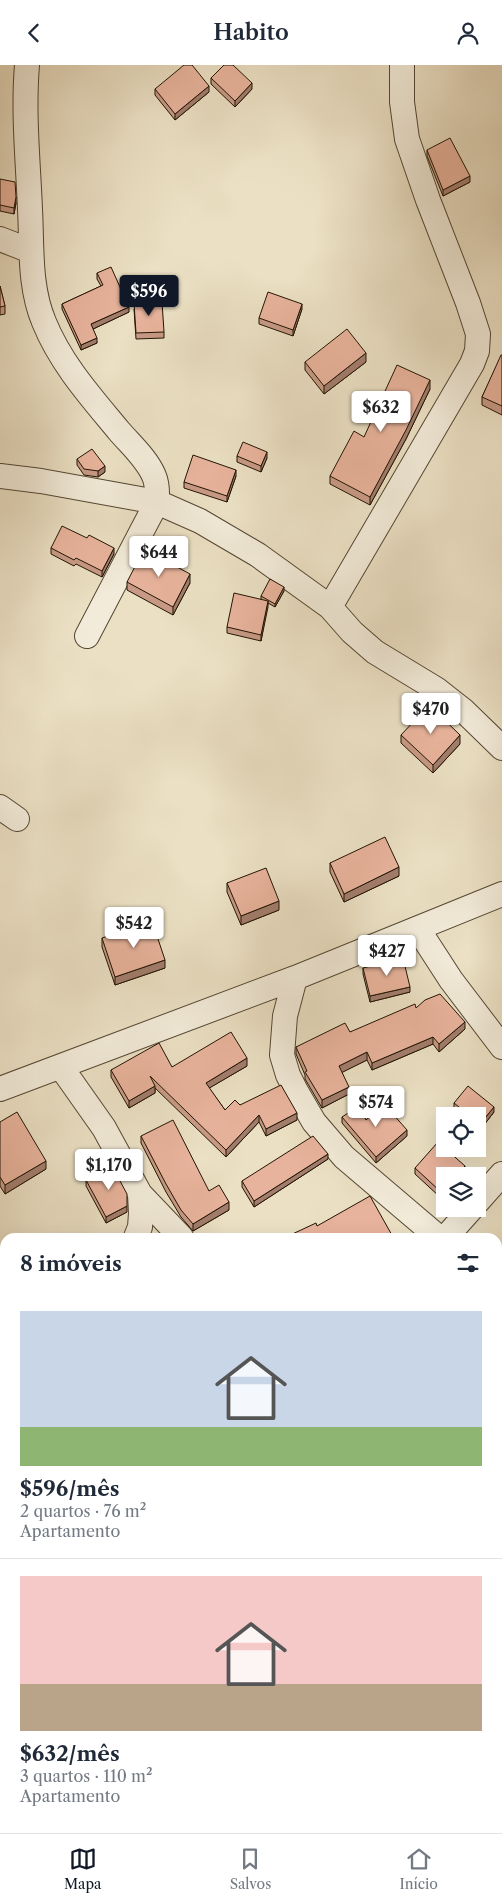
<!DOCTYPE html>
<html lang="pt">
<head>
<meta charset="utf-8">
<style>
  body { margin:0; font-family:"Libre Caslon Text",serif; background:#f6f6f7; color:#1f2937; height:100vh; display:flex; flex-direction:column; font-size:19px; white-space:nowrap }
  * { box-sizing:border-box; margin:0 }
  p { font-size:16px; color:#747a83 }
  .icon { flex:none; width:28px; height:28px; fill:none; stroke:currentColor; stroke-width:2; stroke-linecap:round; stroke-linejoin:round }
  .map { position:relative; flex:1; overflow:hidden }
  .details { position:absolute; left:0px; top:1168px; width:502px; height:601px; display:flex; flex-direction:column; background:#fff; border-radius:15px 15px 0 0; box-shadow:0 5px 20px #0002 }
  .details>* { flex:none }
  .buttons { position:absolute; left:436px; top:1042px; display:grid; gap:10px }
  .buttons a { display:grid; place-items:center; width:50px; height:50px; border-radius:0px; background:#fff; box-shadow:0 5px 20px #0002; font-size:25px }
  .price { position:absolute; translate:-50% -42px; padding:0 11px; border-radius:5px; background:#fff; color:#222; font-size:16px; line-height:32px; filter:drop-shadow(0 1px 2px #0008) }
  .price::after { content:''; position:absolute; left:50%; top:30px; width:15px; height:11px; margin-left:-8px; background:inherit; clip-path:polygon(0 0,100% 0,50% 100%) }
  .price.active { background:#111827; color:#fff }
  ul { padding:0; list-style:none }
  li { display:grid; align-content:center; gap:10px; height:265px; padding:0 20px }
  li+li { border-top:1px solid #e0e1e3 }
  li span { display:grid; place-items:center; height:155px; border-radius:0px; color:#555 }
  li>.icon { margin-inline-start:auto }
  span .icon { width:90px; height:90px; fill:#fffc; stroke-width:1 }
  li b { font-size:21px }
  h2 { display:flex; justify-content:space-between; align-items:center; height:60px; padding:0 20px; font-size:21px }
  header { display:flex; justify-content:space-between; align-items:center; height:65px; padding:0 20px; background:#fff; font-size:22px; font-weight:600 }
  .dock { display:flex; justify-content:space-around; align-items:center; height:70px; border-top:1px solid #e0e1e3; background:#fff; font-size:14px; color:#747a83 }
  .dock a { display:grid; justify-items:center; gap:2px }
  .dock .active { color:#111827 }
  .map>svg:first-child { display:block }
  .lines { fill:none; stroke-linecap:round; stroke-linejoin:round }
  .minor-casing { stroke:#544733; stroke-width:26 }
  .minor { stroke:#f2ebd9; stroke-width:24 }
  .wall { fill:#c89a86; stroke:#211403 }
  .shaded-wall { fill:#a27d6d; stroke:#211403 }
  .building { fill:#e8b39c; stroke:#211403 }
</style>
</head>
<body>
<header><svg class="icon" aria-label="back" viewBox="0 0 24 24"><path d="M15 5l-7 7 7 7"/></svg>Habito<svg class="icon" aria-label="person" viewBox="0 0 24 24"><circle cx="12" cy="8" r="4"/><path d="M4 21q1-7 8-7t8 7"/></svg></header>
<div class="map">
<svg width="502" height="1768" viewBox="0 0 502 1768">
  <rect width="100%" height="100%" fill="#ebe0c4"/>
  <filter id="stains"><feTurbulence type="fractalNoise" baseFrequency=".004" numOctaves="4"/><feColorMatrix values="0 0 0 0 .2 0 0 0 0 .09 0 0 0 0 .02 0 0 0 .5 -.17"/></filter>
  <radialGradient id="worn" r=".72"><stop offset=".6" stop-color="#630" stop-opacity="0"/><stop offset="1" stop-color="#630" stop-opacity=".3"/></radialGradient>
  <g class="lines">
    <defs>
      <path id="minor" d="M27 0C23 48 28 96 30 144 32 181 29 222 44 257 61 299 91 332 119 366 131 380 147 394 154 411 158 420 157 428 157 437L87 571
        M0 174 31 186
        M0 411 41 416 157 437 200 456 258 490 330 542 352 567 375 587 436 624 464 646 502 683
        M330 542 472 299 477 286 478 269 468 238 428 135 407 74 402 37V0
        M0 742 17 754
        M418 864 451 915 502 982
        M295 913 285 951 282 990 288 1010 296 1026 314 1057 344 1092 438 1172
        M61 1002 104 1063 140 1129 141 1148 140 1162 136 1172
        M0 1024 295 913 502 829
        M140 1129 181 1172
        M478 1136 502 1109
        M446 1172 471 1144
        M498 1236 502 1234
        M0 1646 5 1643
        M425 1764 430 1768
        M101 1768 110 1764"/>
    </defs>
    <!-- minor casing -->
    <use href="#minor" class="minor-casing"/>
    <!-- minor -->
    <use href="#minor" class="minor"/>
  </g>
  <!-- wall -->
  <path class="wall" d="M211 13 252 24 235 42 211 19Z
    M155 24 209 27 175 55 155 30Z
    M427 85 470 117 443 131 427 91Z
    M0 114 16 138 14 149 0 146Z
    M97 208 129 247 93 264 97 278 81 285 62 244V239L101 221 97 214Z
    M0 221 5 241V249L0 250Z
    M134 244 164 267V273L136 274Z
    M302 244 293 271 259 259V253Z
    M502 290V350L482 340V332Z
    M305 297H366L324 329 305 305Z
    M430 324 406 374 370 440 330 419V411L364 372Z
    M237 391 267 393 261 407 237 397Z
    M77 394 105 407 98 412 84 410 77 400Z
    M236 411 227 437 184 423V417Z
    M51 483 114 489 102 512 76 499 74 501 51 489Z
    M127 517 190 518 173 550 127 525Z
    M284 526 275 542 268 538 261 576 227 568V562L261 534V531Z
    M401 670 460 679 433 708 401 678Z
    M330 798 399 811 344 837 330 807Z
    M227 818 279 845 241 860 227 827Z
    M102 873 165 903 115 920 102 882Z
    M363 903 410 927 370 937 363 909Z
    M465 964 439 987 433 979 372 1005 367 995 342 1007 349 1029 322 1043 305 1014V1010L296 989V982L350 967Z
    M247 1001 209 1023 225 1045 240 1040 297 1055 266 1071 259 1057 226 1092 155 1023V1028L129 1043 111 1012V1005L172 1002Z
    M454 1038 494 1047 480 1065 478 1063V1051H463L454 1044Z
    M342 1052 366 1055 407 1071 376 1098 342 1058Z
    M0 1057 46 1104 5 1129 0 1121Z
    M141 1071 209 1126 229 1145 193 1166 181 1152 166 1127 141 1078Z
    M328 1094 254 1142 242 1122V1116Z
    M415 1103 465 1107 461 1111H445V1129L441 1133 415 1109Z
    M86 1115 127 1147 106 1158 86 1121Z
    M502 1190V1221L498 1218V1195Z
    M498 1270 502 1276V1343L498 1339Z"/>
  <!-- shaded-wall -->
  <path class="shaded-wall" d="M252 18V24L235 42V36Z
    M209 21V27L175 55V49Z
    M470 111V117L443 131V125Z
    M16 132V138L14 149V143Z
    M302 239V244L293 271V265Z
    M129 242V247L91 265V259Z
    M97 273V278L81 285V280Z
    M366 288V297L324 329V321Z
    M430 315V324L406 374 370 440V432Z
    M267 387V393L261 407V401Z
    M105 401V407L98 412V406Z
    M236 405V411L227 437V431Z
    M114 483V489L102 512V506Z
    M190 509V518L173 550V542Z
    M284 522V526L275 542V539Z
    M268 536V542L261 576V570Z
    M460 670V679L433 708V700Z
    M399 802V811L344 837V829Z
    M279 836V845L241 860V851Z
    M165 895V903L115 920V912Z
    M410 922V927L370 937V931Z
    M465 957V964L439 987V979Z
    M433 972V979L372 1005V998Z
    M367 987V995L339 1009V1001Z
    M247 993V1001L206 1025V1018Z
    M155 1021V1028L129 1043V1036Z
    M349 1022V1029L322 1043V1035Z
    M494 1042V1047L480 1065V1059Z
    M297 1048V1055L266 1071V1064Z
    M259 1050V1057L226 1092V1085Z
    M407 1065V1071L376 1098V1092Z
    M328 1089V1094L254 1142V1136Z
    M46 1096V1104L5 1129V1120Z
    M465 1101V1107L461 1111H456Z
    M445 1123V1129L441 1133V1127Z
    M229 1137V1145L193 1166V1159Z
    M127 1141V1147L106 1158V1152Z
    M5 1306V1314L0 1320V1311Z"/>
  <!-- building -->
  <path class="building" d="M184 0H192L209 21 175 49 155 24Z
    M224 0H233L252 18 235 36 211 13Z
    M450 73 470 111 443 125 427 85Z
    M0 114 15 117 16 132 14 143 0 140Z
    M111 202 129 242 91 259 97 273 81 280 62 239 103 220 97 208Z
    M0 221 5 241 0 242Z
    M268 227 302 239 293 265 259 253Z
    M162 237 164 267 136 268 134 238Z
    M347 264 366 288 324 321 305 297Z
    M501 290H502V341L482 332Z
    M397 300 430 315 406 365 370 432 330 411 354 366 364 372Z
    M243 377 267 387 261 401 237 391Z
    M92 384 105 401 98 406 84 404 77 394Z
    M193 390 236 405 227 431 184 417Z
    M62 461 87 473 89 470 114 483 102 506 76 493 74 495 51 483Z
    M144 484 190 509 173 542 127 517Z
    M270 514 284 522 275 539 261 531Z
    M234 528 268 536 261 570 227 562Z
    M429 640 460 670 433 700 401 670Z
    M385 772 399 802 344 829 330 798Z
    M266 803 279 836 241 851 227 818Z
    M152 856 165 895 115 912 102 873Z
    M403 893 410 922 370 931 363 903Z
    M440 929 465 957 439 979 433 972 372 998 367 987 339 1001 349 1022 322 1035 305 1007 307 1006 296 982 345 958 350 967 415 939 416 943 425 935Z
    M231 967 247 993 206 1018 225 1045 235 1035 240 1040 281 1020 297 1048 266 1064 259 1050 226 1085 150 1011 155 1021 129 1036 111 1005 159 978 172 1002Z
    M468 1021 494 1042 480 1059 478 1057V1051H470L454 1038Z
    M384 1039 407 1065 376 1092 342 1052 359 1041 366 1055Z
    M17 1047 46 1096 5 1120 0 1112V1057Z
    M173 1055 209 1126 219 1120 229 1137 193 1159 181 1145 166 1119 141 1071Z
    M313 1071 328 1089 254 1136 242 1116Z
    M438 1077 465 1101 456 1111H445V1123L441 1127 415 1103Z
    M112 1101 127 1129V1141L106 1152 86 1115Z
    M370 1131 393 1172H286L316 1158 317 1161Z
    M502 1190V1215L498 1212V1195Z
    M5 1260V1306L0 1311V1266Z
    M498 1270 502 1276V1336L498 1331Z"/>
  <rect width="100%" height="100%" filter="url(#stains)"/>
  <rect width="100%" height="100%" fill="url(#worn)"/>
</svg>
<div class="buttons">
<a><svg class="icon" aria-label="locate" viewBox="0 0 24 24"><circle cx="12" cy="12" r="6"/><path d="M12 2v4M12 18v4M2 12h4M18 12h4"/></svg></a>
<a><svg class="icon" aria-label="layers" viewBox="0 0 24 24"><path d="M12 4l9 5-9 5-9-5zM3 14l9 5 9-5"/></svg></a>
</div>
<b class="price active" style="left:149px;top:252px">$596</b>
<b class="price" style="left:381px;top:368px">$632</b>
<b class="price" style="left:159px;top:513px">$644</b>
<b class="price" style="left:431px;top:670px">$470</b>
<b class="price" style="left:134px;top:884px">$542</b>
<b class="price" style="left:387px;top:912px">$427</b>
<b class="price" style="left:376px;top:1063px">$574</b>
<b class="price" style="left:109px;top:1126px">$1,170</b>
<section class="details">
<h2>8 imóveis<svg class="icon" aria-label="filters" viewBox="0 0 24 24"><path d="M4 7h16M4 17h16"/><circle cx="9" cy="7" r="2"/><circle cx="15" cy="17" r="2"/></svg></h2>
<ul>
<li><span style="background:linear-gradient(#c9d6e8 75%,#8fb573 0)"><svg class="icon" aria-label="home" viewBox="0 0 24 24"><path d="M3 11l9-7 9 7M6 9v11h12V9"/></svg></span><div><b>$596/mês</b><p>2 quartos · 76 m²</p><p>Apartamento</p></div></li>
<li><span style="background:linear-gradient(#f6c9c9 70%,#b9a48a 0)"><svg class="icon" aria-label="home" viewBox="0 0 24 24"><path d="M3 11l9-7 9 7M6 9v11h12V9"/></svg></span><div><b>$632/mês</b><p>3 quartos · 110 m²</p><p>Apartamento</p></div></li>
</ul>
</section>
</div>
<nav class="dock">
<a class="active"><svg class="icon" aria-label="map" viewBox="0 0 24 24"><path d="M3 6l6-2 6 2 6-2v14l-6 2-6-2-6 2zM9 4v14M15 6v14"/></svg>Mapa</a>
<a><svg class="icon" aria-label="saved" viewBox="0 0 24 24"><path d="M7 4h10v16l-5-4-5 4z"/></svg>Salvos</a>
<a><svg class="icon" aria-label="home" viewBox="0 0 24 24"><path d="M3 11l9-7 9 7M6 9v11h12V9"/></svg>Início</a>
</nav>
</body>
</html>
